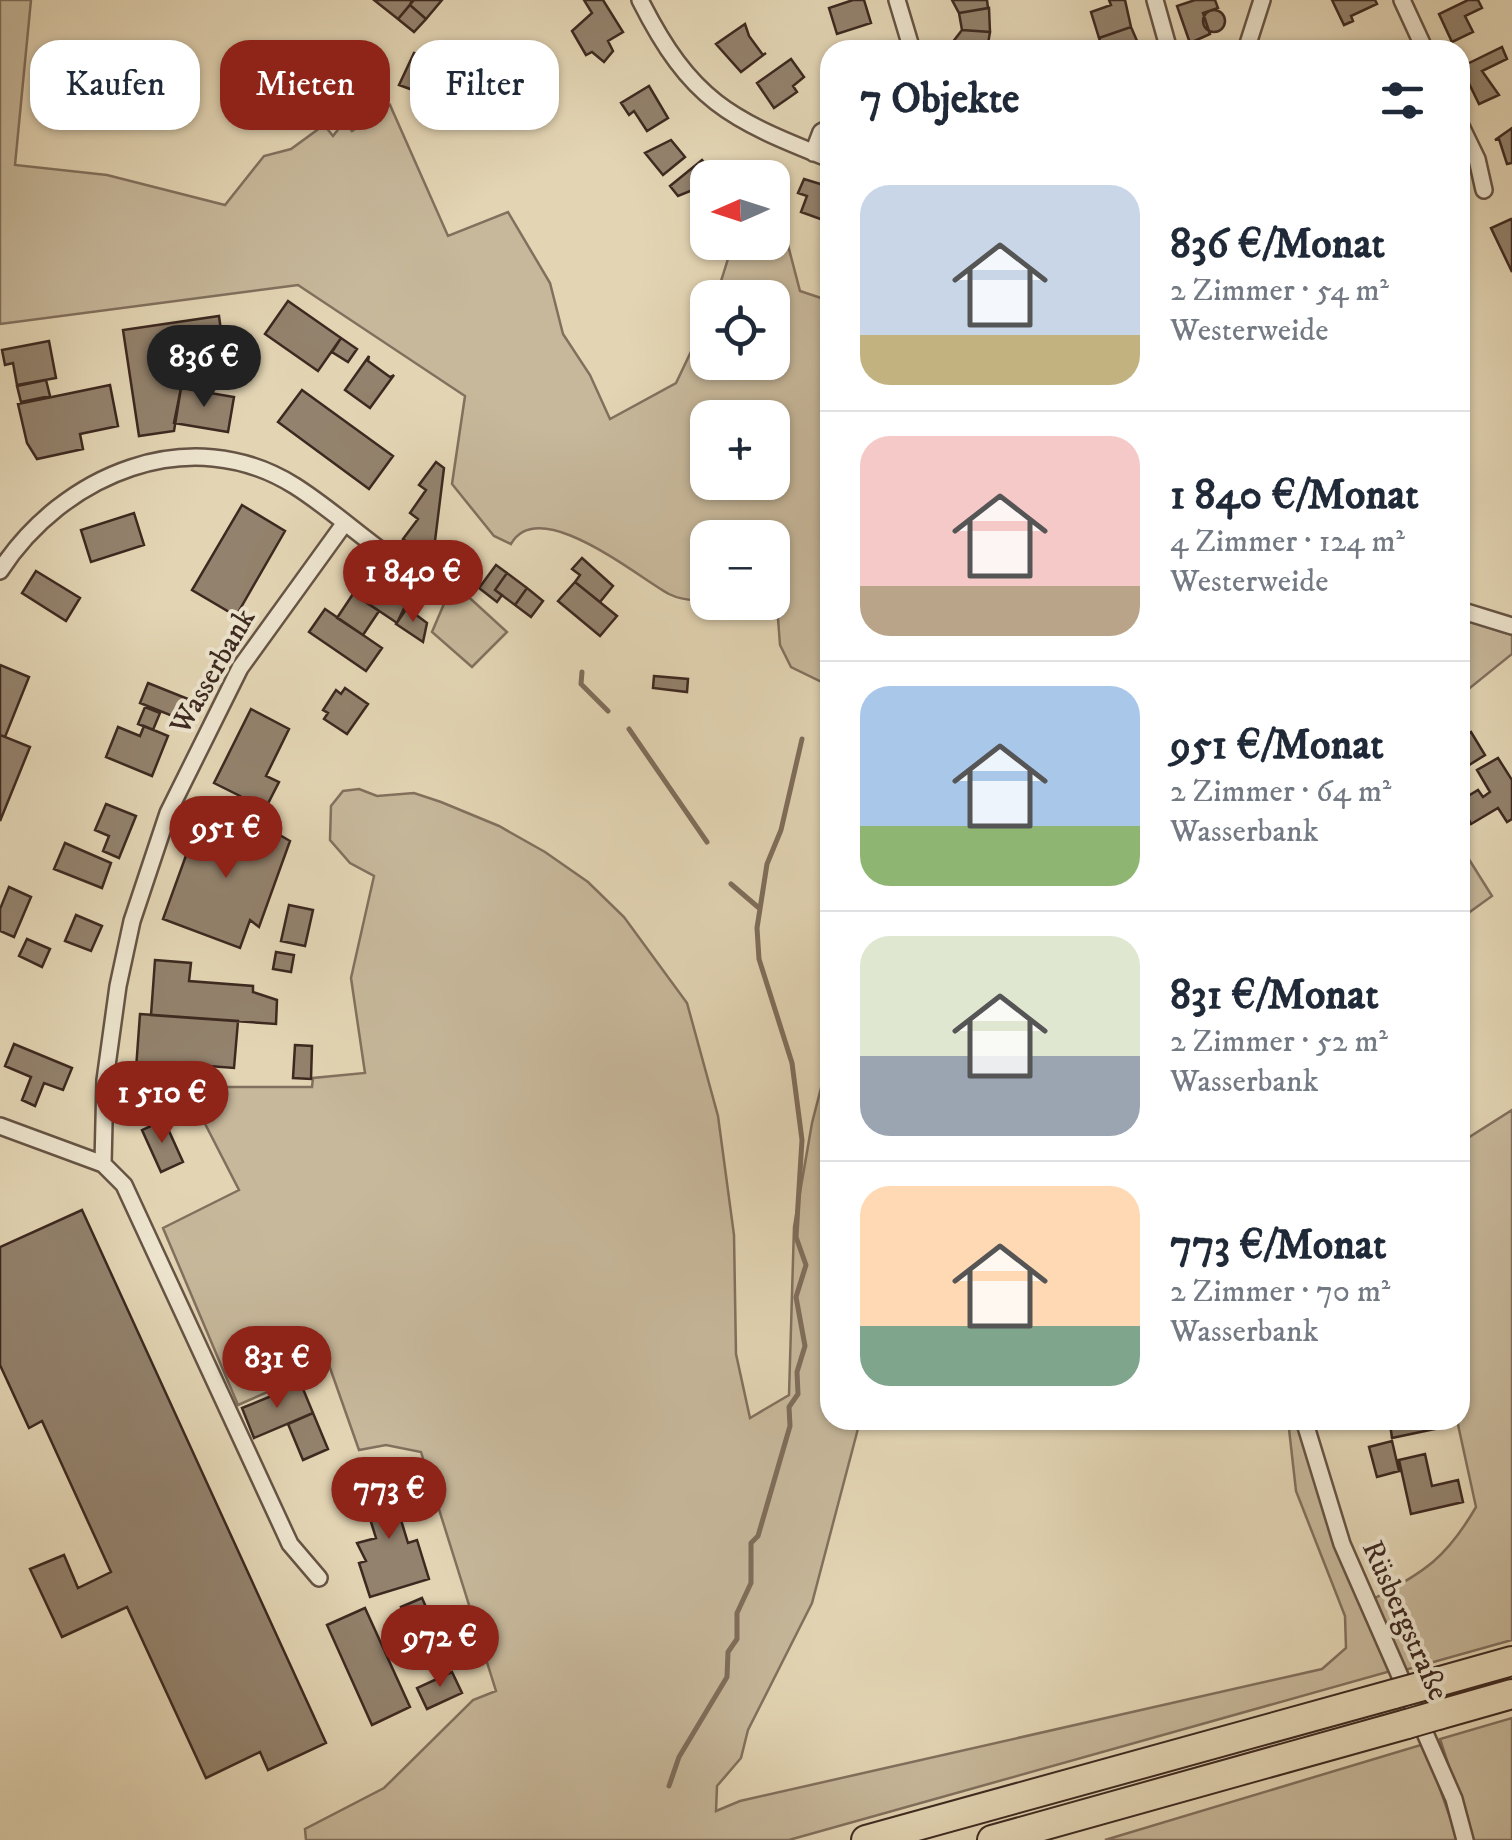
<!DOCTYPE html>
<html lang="de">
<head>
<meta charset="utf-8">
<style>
  body { margin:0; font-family:"IM FELL DW Pica",serif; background:#f6f6f7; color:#1f2937; height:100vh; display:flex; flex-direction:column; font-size:38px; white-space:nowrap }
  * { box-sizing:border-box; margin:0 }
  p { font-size:32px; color:#747a83 }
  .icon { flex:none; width:55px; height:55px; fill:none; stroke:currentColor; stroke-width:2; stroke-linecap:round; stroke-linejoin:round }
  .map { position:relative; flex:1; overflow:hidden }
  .side { position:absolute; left:820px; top:40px; width:650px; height:1390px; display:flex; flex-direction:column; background:#fff; border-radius:30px; box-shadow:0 2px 8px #0004 }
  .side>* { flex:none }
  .guide { position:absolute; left:30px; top:40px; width:640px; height:90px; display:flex; gap:20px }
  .needle { width:65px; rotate:267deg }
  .buttons { position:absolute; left:690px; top:160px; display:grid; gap:20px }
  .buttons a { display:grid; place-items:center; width:100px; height:100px; border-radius:20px; background:#fff; box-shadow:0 2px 8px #0004; font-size:50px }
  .price { position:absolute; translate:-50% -85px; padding:0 22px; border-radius:35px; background:#8f2418; color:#fff; font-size:32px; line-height:65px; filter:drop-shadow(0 2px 5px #0008) }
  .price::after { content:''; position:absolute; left:50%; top:60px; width:30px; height:22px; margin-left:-15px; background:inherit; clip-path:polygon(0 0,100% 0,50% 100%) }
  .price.active { background:#222; color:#fff }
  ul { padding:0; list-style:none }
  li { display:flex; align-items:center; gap:30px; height:250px; padding:0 40px }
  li+li { border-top:2px solid #e0e1e3 }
  li span { display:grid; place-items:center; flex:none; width:280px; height:200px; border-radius:30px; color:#555 }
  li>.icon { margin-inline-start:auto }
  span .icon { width:120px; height:120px; fill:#fffc; stroke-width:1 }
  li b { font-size:42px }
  h2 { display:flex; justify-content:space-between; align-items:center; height:120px; padding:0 40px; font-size:42px }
  .chip { padding:0 35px; border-radius:30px; background:#fff; box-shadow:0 2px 8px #0004; font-size:35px; line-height:90px }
  .chip.active { background:#8f2418; color:#fff }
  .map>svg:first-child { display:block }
  .green { fill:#c7b89b; stroke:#82705e; stroke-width:2.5; fill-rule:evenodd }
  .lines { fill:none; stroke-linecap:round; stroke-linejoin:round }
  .stream { stroke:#7f6d5b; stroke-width:5 }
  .building { fill:#93826d; stroke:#3d2920; stroke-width:2.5 }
  .street-casing { stroke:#665445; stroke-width:20 }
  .highway-casing { stroke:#3d2920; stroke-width:32 }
  .street { stroke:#ede4ce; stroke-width:15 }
  .highway { stroke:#e3d5b4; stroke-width:28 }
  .highway-bridge-casing { stroke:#3d2920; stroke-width:32; stroke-linecap:butt }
  .highway-bridge { stroke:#e3d5b4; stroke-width:28 }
  .labels { text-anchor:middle; stroke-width:8; stroke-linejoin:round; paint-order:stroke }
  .street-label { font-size:30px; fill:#3d2920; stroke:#ede4ce }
</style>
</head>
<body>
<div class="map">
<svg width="1512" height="1840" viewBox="0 0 1512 1840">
  <rect width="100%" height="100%" fill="#e3d5b4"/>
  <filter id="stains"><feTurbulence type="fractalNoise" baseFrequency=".002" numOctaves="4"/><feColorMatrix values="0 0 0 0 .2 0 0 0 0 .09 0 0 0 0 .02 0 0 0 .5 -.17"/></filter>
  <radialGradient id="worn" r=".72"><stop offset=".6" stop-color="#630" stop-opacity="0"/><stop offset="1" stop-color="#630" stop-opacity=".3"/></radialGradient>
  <!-- green -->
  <path class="green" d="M0 0H31L15 165 107 175 225 205 264 156 291 149 324 125 333 136 344 122 352 131 390 105 448 236 508 212 550 283 563 334 590 375 610 419 676 383 707 318 708 362H772V298L716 297 733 243 772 242 773 188 800 291 830 301V686L791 667 780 645 772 538H708L707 599C694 601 681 600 669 594 639 578 539 494 511 544L494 536 452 484 465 396 298 285 0 324ZM708 418H772V482H708Z
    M461 590 507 632 472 667 432 632 449 592Z
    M1460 619 1512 635V654L1460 696Z
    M359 789 377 796 414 793 441 802 499 826 545 852 588 882 624 917 687 1003 718 1116 734 1235 736 1354 750 1418 789 1395 794 1227 812 1123 830 1053V1420L860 1421 812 1603 748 1730 741 1758 717 1786 716 1811 740 1801 1322 1669 1346 1648 1345 1616 1296 1491 1288 1420H1299L1391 1671 789 1840H306L305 1829 384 1788 473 1700 496 1691 421 1452 386 1445 359 1450 329 1365 238 1405 163 1228 239 1190 199 1112 201 1087H312L313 1078 365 1073 351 978 374 876 350 863 330 840 331 806 343 791Z
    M1460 845 1492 896 1460 919Z
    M1512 1110V1640L1405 1670 1375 1598C1425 1572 1447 1557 1476 1507L1457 1420 1460 1143Z
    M1512 1718V1840H1473L1440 1739Z
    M1424 1744 1458 1840H1105Z"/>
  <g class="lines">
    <!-- stream -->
    <path class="stream" d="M582 672 581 684 608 711
      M629 729 707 842
      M731 884 759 908
      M669 1786 679 1757 727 1677 728 1652 737 1639V1613L751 1583V1543L758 1536 790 1426 789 1407 798 1394 797 1372 805 1346 796 1297 806 1265 796 1237 802 1140 792 1063 759 959 757 928 767 864 781 830 802 739"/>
  </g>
  <!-- building -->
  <path class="building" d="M374 0H412L413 1 398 19Z
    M412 0H442L426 19 410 5Z
    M584 0H603L623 32 608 41 613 51 604 62 592 52 586 55 572 31 592 13Z
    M853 0H864L871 23 837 34 829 8Z
    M952 0H987L988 8 959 13Z
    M1109 0H1125L1131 27 1099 38 1091 12 1111 5Z
    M1195 0H1215L1218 8 1203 13 1210 34 1190 43 1177 6Z
    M1332 0H1375L1377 4 1351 16 1353 21 1344 25Z
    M1468 0H1478L1482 8 1465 16 1473 32 1452 42 1439 14Z
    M410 5 426 19 414 32 398 19Z
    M989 8 990 32 962 30 959 13Z
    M1203 21a11 11 0 1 1 22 0a11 11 0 1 1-22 0Z
    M745 24 749 36 763 55 766 53 741 72 716 44Z
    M1131 27 1141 50H1103L1099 38Z
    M962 30 990 32 987 50 952 43Z
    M1502 47 1507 59 1482 71 1499 95 1479 104 1461 67Z
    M414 53 421 55 413 90 399 85Z
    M791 59 804 77 793 86 797 92 774 108 757 83Z
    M649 86 668 118 647 131 634 111 629 115 621 103Z
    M360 87 372 112 352 121 340 97Z
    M1512 128V163L1507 164 1499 139 1495 140Z
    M671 140 685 157 663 175 645 153Z
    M702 160 716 178H708V195L703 199 695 189 678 196 670 186Z
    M804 179 830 187 826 221 801 212 807 196 798 193Z
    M1511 219 1512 220V272L1491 228Z
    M288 301 341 338 318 371 265 334Z
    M219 316 222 338 174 345 181 388 174 431 139 436 123 330Z
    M341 338 357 349 348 362 332 352Z
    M49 341 56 378 17 385 13 363 5 365 2 350Z
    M369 356 368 361 390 377 394 375 370 408 345 390Z
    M46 380 50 396 21 402 17 386Z
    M110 385 118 426 80 434 83 449 37 459 27 443 18 404Z
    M181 388 234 397 228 432 174 423Z
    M302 390 393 456 369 489 278 422Z
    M436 462 444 468 434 549 428 557 403 539 418 519 410 513 426 490 419 485Z
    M242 505 285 531 236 616 192 590Z
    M134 513 144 545 91 562 81 530Z
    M582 558 613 586 600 602 575 582 580 575 572 569Z
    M496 565 507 573 495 590 502 595 497 602 479 588Z
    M36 571 80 598 66 621 22 593Z
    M507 573 527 588 515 605 495 590Z
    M575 582 617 616 600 636 558 601Z
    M382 587 384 593 406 604 397 623 366 602Z
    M527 588 543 601 531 617 515 605Z
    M353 594 379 611 363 635 337 618Z
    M407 608 427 623 423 642 396 624Z
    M325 609 382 648 366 671 309 632Z
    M0 665 29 677 5 737 0 735Z
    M654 676 688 679 687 692 653 688Z
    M148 683 188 699 180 719 140 703Z
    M345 688 368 704 347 734 324 719 328 713 323 710 336 690 341 694Z
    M145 707 160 713 153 730 138 724Z
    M251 709 289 729 266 776 279 782 259 821 234 808 240 796 214 783Z
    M144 726 168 736 152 776 106 757 118 727 140 736Z
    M1471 732 1485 755 1466 767 1460 757V739Z
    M0 735 30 747 0 821Z
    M1498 758 1512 780V819L1507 822 1498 808 1471 824 1460 801 1478 790 1483 797 1490 792 1477 770Z
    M106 804 136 816 119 858 103 851 109 836 95 830Z
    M201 817 253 837 259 823 290 841 259 927 250 920 240 948 163 919 188 850 182 848 185 839 192 841Z
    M65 843 111 863 102 888 54 869Z
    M9 887 31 897 14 937 0 931V909Z
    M289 905 313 910 305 946 281 941Z
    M76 915 102 926 91 951 65 941Z
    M27 939 50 949 42 967 19 956Z
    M276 952 294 955 291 972 273 969Z
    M155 960 191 963 189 981 253 986V992L277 1000 276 1024 151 1015Z
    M140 1014 238 1021 234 1068 170 1063 169 1071 136 1069Z
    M14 1044 72 1068 63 1090 44 1083 35 1106 22 1100 31 1077 5 1066Z
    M295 1045 312 1046 311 1079 293 1078Z
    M164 1120 183 1162 161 1172 142 1130Z
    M82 1210 326 1743 268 1770 260 1752 206 1778 127 1607 62 1637 30 1569 64 1555 78 1588 111 1572 42 1421 29 1428 0 1365V1247Z
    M301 1384 313 1413 254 1438 242 1408Z
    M313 1413 328 1449 303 1460 288 1424Z
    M1412 1420H1448L1449 1426 1392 1438 1390 1424Z
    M1392 1441 1399 1471 1377 1477 1369 1447Z
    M1425 1454 1432 1486 1458 1480 1463 1502 1411 1514 1399 1460Z
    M395 1469 403 1495 394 1497 408 1543 417 1540 429 1579 370 1597 359 1563 366 1561 357 1543 376 1538 366 1506 378 1474Z
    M422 1598 437 1632 416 1642 401 1607Z
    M365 1608 410 1707 372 1725 327 1625Z
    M452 1672 462 1693 427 1709 417 1688Z"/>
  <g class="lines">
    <defs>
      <path id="street" d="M640 0C691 101 729 119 830 159
        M897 0 912 50
        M1155 0 1169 50
        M1402 0 1425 50
        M1246 50 1262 0
        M1460 124 1477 159 1484 190
        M813 153 821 132 830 127
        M0 571C62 475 190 420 295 486 344 517 386 562 439 586
        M1460 610 1512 626
        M0 1126 103 1164
        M1304 1420 1342 1544 1454 1799 1465 1840
        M319 1578 290 1544 124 1185 103 1164 105 1080 118 986 132 921 168 813 240 668 344 524"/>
      <path id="highway" d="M1423 1686 1512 1661
        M1438 1715 1512 1694
        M866 1840 1394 1694
        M992 1840 1407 1724"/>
    </defs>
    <!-- street casing -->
    <use href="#street" class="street-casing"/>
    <!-- highway casing -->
    <use href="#highway" class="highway-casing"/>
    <!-- street -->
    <use href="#street" class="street"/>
    <!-- highway -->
    <use href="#highway" class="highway"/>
    <defs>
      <path id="highway-bridge" d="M1394 1694 1423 1686
        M1407 1724 1438 1715"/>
    </defs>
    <!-- highway-bridge casing -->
    <use href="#highway-bridge" class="highway-bridge-casing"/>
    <!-- highway-bridge -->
    <use href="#highway-bridge" class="highway-bridge"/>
  </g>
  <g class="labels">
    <!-- street labels -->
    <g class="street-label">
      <text transform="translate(212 671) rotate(-60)" y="10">Wasserbank</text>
      <text transform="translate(1406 1620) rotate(66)" y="10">Rüsbergstraße</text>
    </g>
  </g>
  <rect width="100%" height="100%" filter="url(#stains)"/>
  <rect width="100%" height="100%" fill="url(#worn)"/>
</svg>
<div class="buttons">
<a><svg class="needle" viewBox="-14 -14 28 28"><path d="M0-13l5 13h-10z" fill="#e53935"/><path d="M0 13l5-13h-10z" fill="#747a83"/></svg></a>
<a><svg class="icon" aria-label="locate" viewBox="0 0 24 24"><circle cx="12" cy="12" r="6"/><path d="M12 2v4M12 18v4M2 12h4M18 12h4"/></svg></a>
<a>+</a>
<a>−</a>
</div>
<b class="price active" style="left:204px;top:410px">836 €</b>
<b class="price" style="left:413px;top:625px">1 840 €</b>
<b class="price" style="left:226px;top:881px">951 €</b>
<b class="price" style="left:162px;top:1146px">1 510 €</b>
<b class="price" style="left:277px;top:1411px">831 €</b>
<b class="price" style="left:389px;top:1542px">773 €</b>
<b class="price" style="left:440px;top:1690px">972 €</b>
<div class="guide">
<a class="chip">Kaufen</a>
<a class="chip active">Mieten</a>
<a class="chip">Filter</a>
</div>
<section class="side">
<h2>7 Objekte<svg class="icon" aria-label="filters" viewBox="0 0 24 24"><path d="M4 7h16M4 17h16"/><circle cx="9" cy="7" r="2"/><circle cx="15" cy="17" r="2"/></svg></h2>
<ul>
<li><span style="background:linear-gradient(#c9d6e8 75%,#c2b280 0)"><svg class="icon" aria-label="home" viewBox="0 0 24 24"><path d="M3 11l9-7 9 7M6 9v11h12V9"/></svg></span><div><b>836 €/Monat</b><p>2 Zimmer · 54 m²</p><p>Westerweide</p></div></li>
<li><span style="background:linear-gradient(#f6c9c9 75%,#b9a48a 0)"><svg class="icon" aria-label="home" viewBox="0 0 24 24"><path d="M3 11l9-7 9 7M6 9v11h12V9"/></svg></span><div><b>1 840 €/Monat</b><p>4 Zimmer · 124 m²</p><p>Westerweide</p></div></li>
<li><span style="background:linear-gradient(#a9c7e8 70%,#8fb573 0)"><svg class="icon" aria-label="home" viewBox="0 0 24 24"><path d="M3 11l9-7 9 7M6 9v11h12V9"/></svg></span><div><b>951 €/Monat</b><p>2 Zimmer · 64 m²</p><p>Wasserbank</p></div></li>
<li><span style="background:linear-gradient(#dfe7d0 60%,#9aa5b1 0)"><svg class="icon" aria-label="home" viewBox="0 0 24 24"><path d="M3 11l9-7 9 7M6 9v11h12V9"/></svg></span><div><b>831 €/Monat</b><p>2 Zimmer · 52 m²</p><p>Wasserbank</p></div></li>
<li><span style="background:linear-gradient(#ffd9b3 70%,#7fa58c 0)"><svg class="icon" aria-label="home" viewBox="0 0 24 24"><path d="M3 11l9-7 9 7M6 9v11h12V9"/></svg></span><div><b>773 €/Monat</b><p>2 Zimmer · 70 m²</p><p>Wasserbank</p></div></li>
</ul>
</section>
</div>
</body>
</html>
